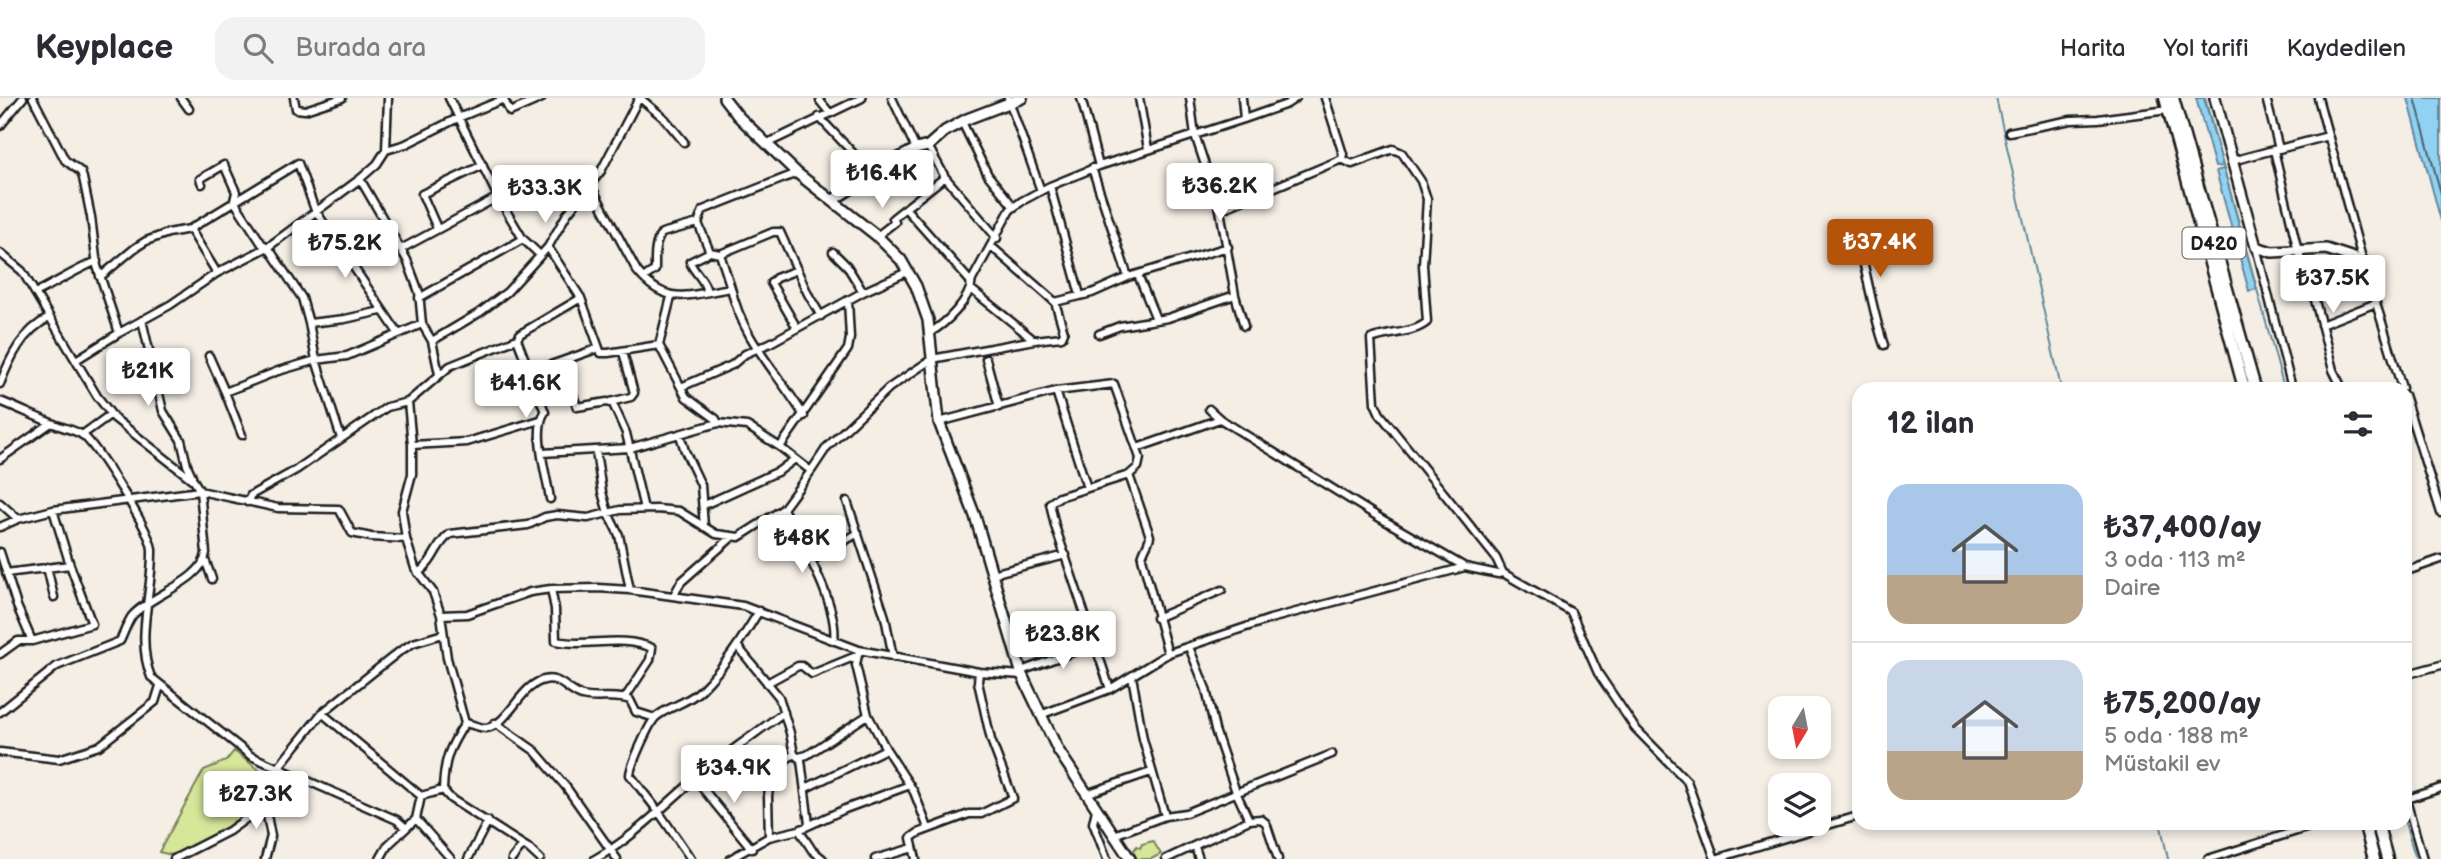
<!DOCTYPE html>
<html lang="tr">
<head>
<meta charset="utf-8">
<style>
  body { margin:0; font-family:"Balsamiq Sans",sans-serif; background:#f2f2f3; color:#2b2b33; height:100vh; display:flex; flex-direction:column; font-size:26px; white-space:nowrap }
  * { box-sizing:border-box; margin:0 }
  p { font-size:23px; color:#7c7c81 }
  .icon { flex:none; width:38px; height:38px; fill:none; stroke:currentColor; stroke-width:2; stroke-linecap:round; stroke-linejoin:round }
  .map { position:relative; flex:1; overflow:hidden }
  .details { position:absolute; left:1852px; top:284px; width:560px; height:448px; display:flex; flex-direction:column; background:#fff; border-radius:21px; box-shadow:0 4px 10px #0003 }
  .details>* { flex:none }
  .needle { width:46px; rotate:190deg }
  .fabs { position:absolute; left:1768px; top:598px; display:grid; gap:14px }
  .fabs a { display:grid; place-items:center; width:63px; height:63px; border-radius:14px; background:#fff; box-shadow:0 4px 10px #0003; font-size:35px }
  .price { position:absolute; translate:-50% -60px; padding:0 16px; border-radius:7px; background:#fff; color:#222; font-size:23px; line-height:46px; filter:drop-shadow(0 2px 4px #0008) }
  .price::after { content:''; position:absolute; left:50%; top:42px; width:21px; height:16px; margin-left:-10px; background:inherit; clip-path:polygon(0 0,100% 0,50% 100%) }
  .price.on { background:#b45309; color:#fff }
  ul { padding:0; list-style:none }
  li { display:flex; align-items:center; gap:21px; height:175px; padding:0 35px }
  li+li { border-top:2px solid #e1e1e2 }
  li span { display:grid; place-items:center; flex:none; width:196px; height:140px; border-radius:21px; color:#555 }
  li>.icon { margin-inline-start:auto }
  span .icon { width:84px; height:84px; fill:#fffc; stroke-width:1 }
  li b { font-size:30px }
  h2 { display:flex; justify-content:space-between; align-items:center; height:84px; padding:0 35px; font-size:30px }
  header { display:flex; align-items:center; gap:42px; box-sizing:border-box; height:98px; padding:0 35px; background:#fff; border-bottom:2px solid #e1e1e2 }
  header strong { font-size:33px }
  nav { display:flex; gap:38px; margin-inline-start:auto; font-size:24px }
  .search { width:490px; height:63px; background:#f2f2f3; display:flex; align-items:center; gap:18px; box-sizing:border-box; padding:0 24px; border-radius:21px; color:#7c7c81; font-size:26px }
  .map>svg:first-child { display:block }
  .green { fill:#d6e79a; stroke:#79825b; stroke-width:2 }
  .water { fill:#91d1f2; stroke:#62899c; stroke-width:2 }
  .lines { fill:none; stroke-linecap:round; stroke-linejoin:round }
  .shore { stroke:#4b6472; stroke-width:2 }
  .stream { stroke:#62899c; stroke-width:2 }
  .street-casing { stroke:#1c1c1c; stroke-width:11 }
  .secondary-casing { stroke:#1c1c1c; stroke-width:14 }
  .primary-casing { stroke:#1c1c1c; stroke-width:15 }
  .street { stroke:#fff; stroke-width:6 }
  .secondary { stroke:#fff; stroke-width:9 }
  .primary { stroke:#fff; stroke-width:10 }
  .labels { text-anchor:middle; stroke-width:7; stroke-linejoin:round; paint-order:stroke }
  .shield { fill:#fff; stroke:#606060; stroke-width:2 }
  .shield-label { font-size:19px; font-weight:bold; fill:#1c1c1c }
</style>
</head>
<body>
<header>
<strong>Keyplace</strong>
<div class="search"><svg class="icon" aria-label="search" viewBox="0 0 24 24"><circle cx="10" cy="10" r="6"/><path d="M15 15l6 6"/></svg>Burada ara</div>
<nav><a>Harita</a><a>Yol tarifi</a><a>Kaydedilen</a></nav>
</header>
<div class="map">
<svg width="2441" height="761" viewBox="0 0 2441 761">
  <rect width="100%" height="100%" fill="#f4eee5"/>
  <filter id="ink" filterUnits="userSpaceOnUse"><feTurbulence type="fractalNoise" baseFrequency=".0143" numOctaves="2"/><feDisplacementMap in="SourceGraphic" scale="14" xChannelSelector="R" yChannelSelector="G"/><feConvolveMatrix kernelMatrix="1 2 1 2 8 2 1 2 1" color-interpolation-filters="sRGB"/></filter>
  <g filter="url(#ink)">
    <!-- green -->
    <path class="green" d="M234 653 267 678 263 692 242 723 176 758 159 754 204 672 226 663Z
      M1153 743 1161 756 1151 761H1137L1133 753 1137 748 1140 750 1142 746Z"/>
    <!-- water -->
    <path class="water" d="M2196 0H2204L2223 68 2215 69Z
      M2408 0H2441V123Z
      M2224 71 2257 191 2249 193 2216 73Z"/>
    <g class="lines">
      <!-- shore -->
      <path class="shore" d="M2415 0 2441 96"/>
      <!-- stream -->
      <path class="stream" d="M1996 0 2061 290
        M2205 0 2226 80
        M2228 86 2284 290
        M2404 722 2416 761
        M2160 724 2168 761"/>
      <defs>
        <path id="street" d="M33 0 65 62 81 74 83 80 91 119 97 168 119 235
          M181 0 189 11
          M294 0 296 11 305 12 342 0
          M449 0 498 99 523 141 540 157
          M503 0 510 14 542 0
          M640 0 665 21 684 44
          M892 0 916 51
          M1008 0 1041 93
          M1081 0 1099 68
          M1139 0 1148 51
          M1190 0 1195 37 1220 112 1342 61 1352 66 1393 51 1402 55 1421 83 1427 101 1423 167 1427 224C1413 236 1388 234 1371 241L1375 305 1380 316 1496 460 1503 475 1571 514 1598 575 1635 630 1687 683 1715 761
          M1242 0 1244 21
          M1325 0 1343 56 1342 61
          M2266 0 2279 51 2328 38
          M2318 0 2360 153 2402 290
          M820 3 829 14
          M819 19 853 55
          M962 24 988 77 1013 108
          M0 28 23 0
          M2009 34 2071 22 2098 21 2168 12
          M766 46 862 0
          M928 48 945 79 997 140
          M386 52 406 46 458 20 504 1
          M2274 52 2298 153
          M2232 63 2277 51
          M1092 70 1128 179 1228 149
          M360 81 407 162 419 194 422 226 432 243 439 276
          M202 86 200 81 224 67 236 94 234 103 262 146 268 149 302 200 309 225
          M590 86 637 173C667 210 690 196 731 190 743 243 777 273 804 318
          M1050 88 1080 197
          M906 111 970 183 971 191 1034 242
          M1220 112 1235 197 1244 228
          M698 125 710 154 720 156 731 190
          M1851 127C1867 164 1870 207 1884 247
          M437 130 422 96 483 67
          M190 131 217 175
          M877 138 895 124 893 120 945 79
          M548 149 581 200 599 250
          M992 149 1055 204
          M2256 149 2292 290
          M401 151 498 99
          M2299 153 2302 168 2309 179 2333 272 2342 290
          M833 154 847 168 863 194
          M0 155 22 173 97 298 114 320 194 383 200 393 278 410 339 411 352 435 371 439 406 441
          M720 156 773 134H780L808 196 821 218
          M797 172 776 180 771 185 797 230
          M1138 177 1156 221
          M100 179 135 150 146 143 168 135 190 131 298 65 315 112 398 235
          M643 180 655 172C655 160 654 145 662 135L698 125 703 112 797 75
          M707 194C705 181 694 175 690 164L710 154
          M35 195C56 185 75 172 97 163
          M419 200 523 141
          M1055 204 1092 195 1128 179
          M142 222 163 313 181 342 187 367 192 378
          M2321 227 2376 205
          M929 235C946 226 970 202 972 182L1010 112 1022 103 1050 88 1099 68 1244 21 1287 6 1296 0
          M1099 236 1120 228 1168 220 1235 197
          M517 241 545 314C532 333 547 378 550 401
          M432 243 479 215 507 194 548 149 567 116 601 73 639 0
          M659 247 671 199
          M209 258 225 294
          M986 261 999 309
          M76 262 119 235 170 207 217 175 268 149 360 81 377 66 386 52 388 0
          M562 263 577 309 607 304 613 306 626 335 644 411
          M531 274 599 250 601 255H608L659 247 686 299 716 321 718 325
          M0 286C10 260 23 232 49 220
          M681 289 732 267 745 256 770 245 863 194 907 174
          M1056 293 1087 390
          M2404 297 2441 415
          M0 303C18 310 36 319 54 326 63 330 76 332 84 338 98 351 152 435 152 452 153 494 135 539 151 579L251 658 397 722 405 729
          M408 304 412 347V376L402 413 406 441 415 470 433 494 441 517 447 560 465 625
          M610 304 631 299 634 295 623 254
          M1209 311 1220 321
          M939 324 1056 293 1114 286 1140 360 1138 369 1129 377 1150 438C1149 446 1143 452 1142 460L1168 556
          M82 337 111 316
          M242 337 225 294 278 273 316 262 347 258 422 226
          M680 337 685 353 701 387 704 429
          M341 340 316 262 309 225 345 221 381 213
          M412 347 467 344 540 322
          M780 349 848 251 850 240 848 202
          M1137 350 1220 321 1380 420 1465 469 1498 476 1503 475
          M596 353 602 394 608 415 619 437 630 492
          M0 361 51 325
          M811 373 827 349 889 290 932 261 1034 242 1062 239 1064 234 1055 204
          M847 403 885 519 893 559
          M247 404 251 397 296 372 387 309 408 304 450 268 517 241 520 236 581 200
          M0 405 18 421
          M704 407 779 373 795 361
          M783 411C801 444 839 506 834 543
          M0 429 18 421 53 412 200 393 206 455C203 483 150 497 132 518 127 525 124 535 120 543L57 568 0 614
          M0 454 17 508 32 543
          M811 463 858 435
          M206 464 212 481
          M47 469 54 499
          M2404 474 2441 461
          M6 475 70 467
          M418 475C436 462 435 447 450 436L528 427 545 419 557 417 588 420 620 412 657 411 679 413 716 436 739 439 783 411 811 373 780 349 747 328 718 325 630 350 542 355
          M992 476 1066 457
          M551 491 555 511 556 543C585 550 621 536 652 550L650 562 625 600
          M674 497 681 484 731 440
          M441 517 467 516 530 494 551 491 598 490 630 492 743 508 859 552 979 574 1022 577
          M1156 520 1222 492
          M738 549 779 599 790 635 794 656 801 662 809 726
          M1189 549 1206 591 1215 632 1236 694 1249 722 1261 721 1266 725 1278 761
          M859 552 856 567 868 617 886 651 914 694 928 730
          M0 556 18 543H32L92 526 70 467 53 412
          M1021 573 1095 546
          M2404 577 2441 567
          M1132 578 1143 641 1165 718
          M767 585 798 568H802L812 576 856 558
          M1110 591 1055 428 1050 405 1059 399 1129 377
          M322 615 421 698
          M1040 617 1110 591 1169 555 1270 521 1465 469
          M495 625 535 653 566 689 617 761
          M0 654 59 661 99 648 155 604 160 588
          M799 659 807 657 868 617
          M695 681 752 751
          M806 690 886 651
          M443 692C444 661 449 650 465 625 471 626 480 630 486 630 509 627 520 587 544 582 560 578 567 593 582 598 598 602 614 596 630 602L636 614 655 620
          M2404 695 2423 761
          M1086 696 1151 674
          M2404 702 2441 690
          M265 707 271 738 265 761
          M1096 712 1093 725 1107 761
          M416 721 451 761
          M799 732 812 752 823 761
          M1114 737 1165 718 1186 715 1332 656
          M769 739 768 698 772 671 794 656
          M1195 749 1199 761
          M174 761 229 733 265 707 277 671 322 615 400 553 413 545 443 536
          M380 761 388 747 416 721 421 698 443 692 451 701 528 750 540 761
          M468 761 488 723
          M512 761 523 747
          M595 761C632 741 661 710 693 683 722 658 754 637 784 614
          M691 761 658 713 630 677C630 668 650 624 656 619 669 608 687 606 702 591 725 568 742 541 759 513
          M730 761 769 739 799 732 845 711 910 687
          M875 761 913 750
          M916 761 911 740 918 735 969 716H981L1013 700 991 642 978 584 979 574
          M1166 761 1249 722
          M1715 761 1858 718
          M2208 761 2325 724"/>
        <path id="secondary" d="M724 0 738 18 797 75 877 138 901 162 916 188 928 222 939 324 975 418 1022 577 1058 652 1130 761
          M2215 0 2256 149 2272 154 2326 151 2363 163
          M833 102 901 59 916 51 928 48 945 33 967 21 1022 0"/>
        <path id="primary" d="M2165 0 2244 290
          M2173 0 2255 290
          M2364 724 2374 761
          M2377 724 2387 761"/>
      </defs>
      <!-- street casing -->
      <use href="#street" class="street-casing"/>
      <!-- secondary casing -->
      <use href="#secondary" class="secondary-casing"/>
      <!-- primary casing -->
      <use href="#primary" class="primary-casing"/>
      <!-- street -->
      <use href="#street" class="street"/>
      <!-- secondary -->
      <use href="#secondary" class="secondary"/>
      <!-- primary -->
      <use href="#primary" class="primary"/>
    </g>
  </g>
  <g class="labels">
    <!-- shield labels -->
    <rect class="shield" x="2182.5" y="129.5" width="63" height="31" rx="5"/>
    <g class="shield-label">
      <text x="2214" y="152">D420</text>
    </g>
  </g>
</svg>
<div class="fabs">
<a><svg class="needle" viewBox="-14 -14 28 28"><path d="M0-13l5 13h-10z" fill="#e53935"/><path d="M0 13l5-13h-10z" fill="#7c7c81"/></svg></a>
<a><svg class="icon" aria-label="layers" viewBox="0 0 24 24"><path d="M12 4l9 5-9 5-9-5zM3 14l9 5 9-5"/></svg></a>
</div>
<b class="price" style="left:882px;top:112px">₺16.4K</b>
<b class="price" style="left:1220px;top:125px">₺36.2K</b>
<b class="price" style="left:545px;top:127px">₺33.3K</b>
<b class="price on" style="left:1880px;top:181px">₺37.4K</b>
<b class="price" style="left:345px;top:182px">₺75.2K</b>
<b class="price" style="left:2333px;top:217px">₺37.5K</b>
<b class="price" style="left:148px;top:310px">₺21K</b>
<b class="price" style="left:526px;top:322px">₺41.6K</b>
<b class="price" style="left:802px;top:477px">₺48K</b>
<b class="price" style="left:1063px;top:573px">₺23.8K</b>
<b class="price" style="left:734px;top:707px">₺34.9K</b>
<b class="price" style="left:256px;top:733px">₺27.3K</b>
<section class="details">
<h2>12 ilan<svg class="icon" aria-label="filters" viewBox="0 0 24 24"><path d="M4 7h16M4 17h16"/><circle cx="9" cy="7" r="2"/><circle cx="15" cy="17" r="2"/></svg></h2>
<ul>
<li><span style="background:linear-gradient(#a9c7e8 65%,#b9a48a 0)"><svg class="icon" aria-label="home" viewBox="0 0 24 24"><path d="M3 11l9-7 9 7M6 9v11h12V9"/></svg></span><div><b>₺37,400/ay</b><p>3 oda · 113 m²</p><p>Daire</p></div></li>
<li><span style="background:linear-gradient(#c9d6e8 65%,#b9a48a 0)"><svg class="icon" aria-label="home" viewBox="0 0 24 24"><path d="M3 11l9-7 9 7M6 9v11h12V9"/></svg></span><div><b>₺75,200/ay</b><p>5 oda · 188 m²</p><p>Müstakil ev</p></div></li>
</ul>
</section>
</div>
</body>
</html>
